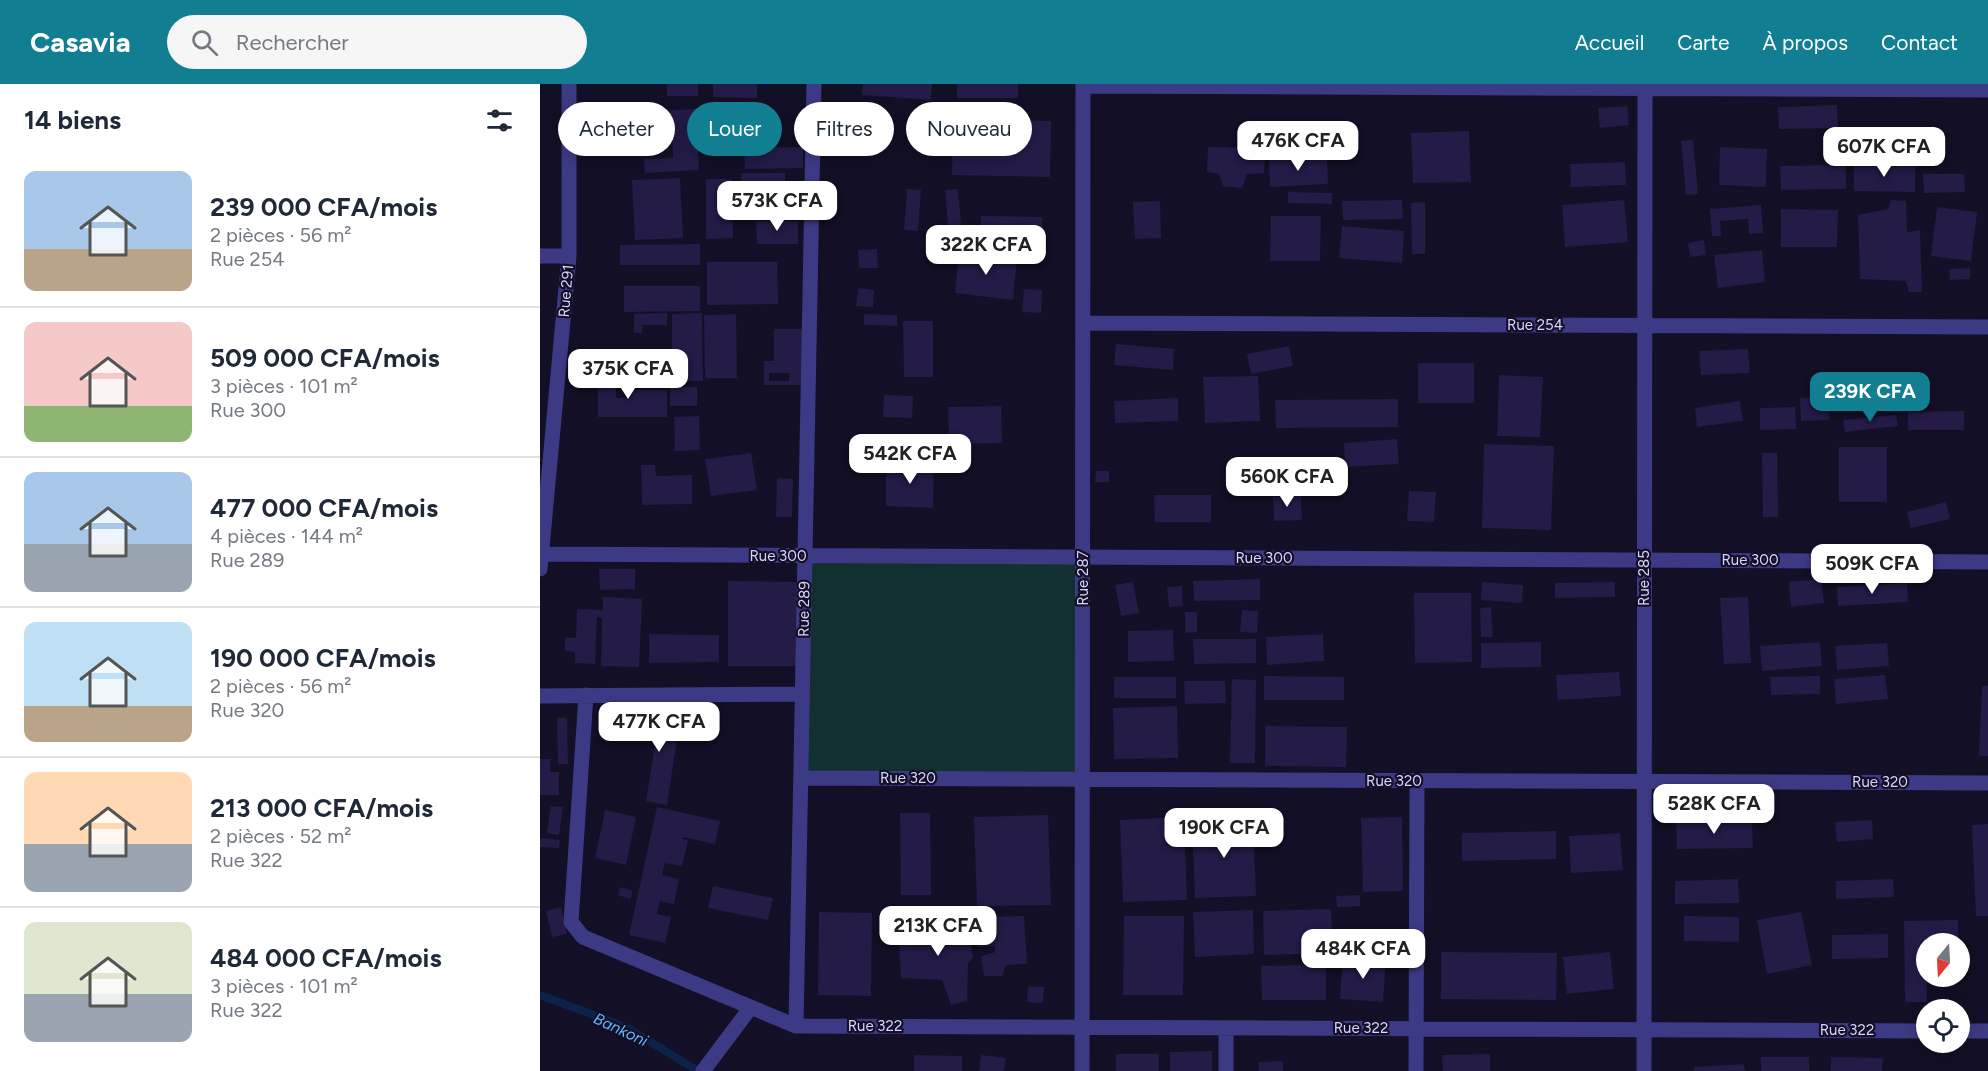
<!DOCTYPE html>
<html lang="fr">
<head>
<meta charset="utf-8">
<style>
  body { margin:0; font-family:Figtree,sans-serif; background:#f6f6f7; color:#1f2937; height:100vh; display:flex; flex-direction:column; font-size:22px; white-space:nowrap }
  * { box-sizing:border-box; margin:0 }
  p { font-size:20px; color:#747a83 }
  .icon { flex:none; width:33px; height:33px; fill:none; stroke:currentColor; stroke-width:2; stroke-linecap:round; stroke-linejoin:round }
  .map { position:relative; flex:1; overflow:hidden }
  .details { display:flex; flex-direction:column; background:#fff; width:540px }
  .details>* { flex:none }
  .guide { position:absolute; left:18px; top:18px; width:570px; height:54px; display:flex; gap:12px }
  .needle { width:39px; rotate:198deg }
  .controls { position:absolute; left:1376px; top:849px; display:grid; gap:12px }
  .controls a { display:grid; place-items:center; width:54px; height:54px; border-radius:50%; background:#fff; box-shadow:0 3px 15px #0003; font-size:30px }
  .price { position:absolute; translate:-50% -51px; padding:0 14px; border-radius:12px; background:#fff; color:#222; font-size:20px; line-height:39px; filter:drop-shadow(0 2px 3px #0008) }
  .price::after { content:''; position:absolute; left:50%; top:36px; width:18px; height:14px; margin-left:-9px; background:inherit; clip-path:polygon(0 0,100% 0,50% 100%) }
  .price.selected { background:#117e91; color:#fff }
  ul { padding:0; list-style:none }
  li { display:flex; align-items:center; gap:18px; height:150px; padding:0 24px }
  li+li { border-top:2px solid #e0e1e3 }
  li span { display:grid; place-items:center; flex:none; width:168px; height:120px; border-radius:12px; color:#555 }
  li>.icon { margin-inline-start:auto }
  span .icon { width:72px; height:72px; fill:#fffc; stroke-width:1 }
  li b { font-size:26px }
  h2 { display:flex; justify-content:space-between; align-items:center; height:72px; padding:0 24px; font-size:26px }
  .tag { padding:0 21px; border-radius:27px; background:#fff; box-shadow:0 3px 15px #0003; font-size:21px; line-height:54px }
  .tag.selected { background:#117e91; color:#fff }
  header { display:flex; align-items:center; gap:36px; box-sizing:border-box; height:84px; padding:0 30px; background:#117e91; color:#fff }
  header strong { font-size:28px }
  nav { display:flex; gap:33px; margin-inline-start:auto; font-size:21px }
  .search { width:420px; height:54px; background:#f6f6f7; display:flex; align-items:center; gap:15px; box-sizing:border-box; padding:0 21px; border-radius:33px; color:#747a83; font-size:22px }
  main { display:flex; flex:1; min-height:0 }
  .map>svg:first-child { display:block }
  .green { fill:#12302f }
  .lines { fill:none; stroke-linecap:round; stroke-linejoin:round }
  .stream { stroke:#0c2248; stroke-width:8 }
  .building { fill:#241b47; fill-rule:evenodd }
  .minor { stroke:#3d3a85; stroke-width:15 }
  .labels { text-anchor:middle; stroke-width:4.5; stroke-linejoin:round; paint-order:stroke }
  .street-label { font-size:15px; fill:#d9d4ff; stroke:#130f26 }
  .water-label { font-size:16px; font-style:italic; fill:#62b6ff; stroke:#130f26 }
</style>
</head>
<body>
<header>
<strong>Casavia</strong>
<div class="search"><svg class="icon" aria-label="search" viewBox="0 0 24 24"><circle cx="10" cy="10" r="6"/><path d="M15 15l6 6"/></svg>Rechercher</div>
<nav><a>Accueil</a><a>Carte</a><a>À propos</a><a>Contact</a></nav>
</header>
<main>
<section class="details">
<h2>14 biens<svg class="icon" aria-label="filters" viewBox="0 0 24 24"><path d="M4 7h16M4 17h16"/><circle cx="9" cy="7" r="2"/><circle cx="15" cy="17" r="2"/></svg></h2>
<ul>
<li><span style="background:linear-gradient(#a9c7e8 65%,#b9a48a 0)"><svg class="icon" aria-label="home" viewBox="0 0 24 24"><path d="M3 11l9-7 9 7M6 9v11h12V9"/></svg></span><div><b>239 000 CFA/mois</b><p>2 pièces · 56 m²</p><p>Rue 254</p></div></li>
<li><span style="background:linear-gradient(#f6c9c9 70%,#8fb573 0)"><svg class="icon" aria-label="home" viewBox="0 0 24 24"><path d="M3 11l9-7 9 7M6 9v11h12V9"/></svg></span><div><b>509 000 CFA/mois</b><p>3 pièces · 101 m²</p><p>Rue 300</p></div></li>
<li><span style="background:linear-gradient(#a9c7e8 60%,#9aa5b1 0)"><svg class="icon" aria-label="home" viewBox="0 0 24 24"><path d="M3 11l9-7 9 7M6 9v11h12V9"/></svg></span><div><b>477 000 CFA/mois</b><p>4 pièces · 144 m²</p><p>Rue 289</p></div></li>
<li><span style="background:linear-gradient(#bfe0f5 70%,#b9a48a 0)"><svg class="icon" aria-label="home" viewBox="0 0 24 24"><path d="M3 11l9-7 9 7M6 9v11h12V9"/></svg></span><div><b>190 000 CFA/mois</b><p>2 pièces · 56 m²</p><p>Rue 320</p></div></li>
<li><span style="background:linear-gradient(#ffd9b3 60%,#9aa5b1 0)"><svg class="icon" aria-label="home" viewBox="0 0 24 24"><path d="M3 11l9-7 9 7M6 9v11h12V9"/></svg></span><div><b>213 000 CFA/mois</b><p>2 pièces · 52 m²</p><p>Rue 322</p></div></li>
<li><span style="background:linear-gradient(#dfe7d0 60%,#9aa5b1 0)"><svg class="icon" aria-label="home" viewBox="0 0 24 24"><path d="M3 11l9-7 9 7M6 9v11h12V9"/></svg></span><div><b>484 000 CFA/mois</b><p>3 pièces · 101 m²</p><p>Rue 322</p></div></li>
</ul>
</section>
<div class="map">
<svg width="1448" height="987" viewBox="0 0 1448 987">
  <rect width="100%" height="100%" fill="#130f26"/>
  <!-- green -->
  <path class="green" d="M265 472 543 473V695L261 694Z"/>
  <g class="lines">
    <!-- stream -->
    <path class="stream" d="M0 911 86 943 158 987"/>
  </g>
  <!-- building -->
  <path class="building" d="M127 0H158V12H127Z
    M173 0H217V14L173 13Z
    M323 0H392L391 16 322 11Z
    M417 0H478V14H417Z
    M1297 21 1298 44 1239 45 1238 23Z
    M1087 22 1089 41 1060 44 1058 24Z
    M156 25 159 86 105 89 104 75 133 74 132 37 116 38 115 27Z
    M413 35 511 37 510 93 412 91Z
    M929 47 931 98 873 99 871 49Z
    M1361 51 1377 52V75L1360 74Z
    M1153 56 1158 110 1146 111 1141 57Z
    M263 63V84L205 85 204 64Z
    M668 63 725 64 724 89 707 90 702 104 683 102 679 90 667 88Z
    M1180 63 1227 65 1226 103 1179 101Z
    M787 73 788 100 730 103 729 76Z
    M1085 78 1086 101 1031 103 1030 80Z
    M1314 80 1375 81V108L1314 107Z
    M1306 81V105L1241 106 1240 82Z
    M201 89H245V114H202Z
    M1383 90H1424L1425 108 1384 109Z
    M140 94 143 154 95 156 92 96Z
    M166 95H192L193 154 166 155Z
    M367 105 381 106 378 147 364 146Z
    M418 105 422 152 409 153 405 106Z
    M748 108 792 109V120L748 119Z
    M862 116 863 135 803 136 802 117Z
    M1084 116 1088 158 1025 163 1022 121Z
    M1351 116 1366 117 1367 148 1380 146 1382 208H1369L1366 197 1320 195 1318 131 1348 125Z
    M620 117 621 154 595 155 593 118Z
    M885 118V170H872L871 119Z
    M1221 121 1223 149 1209 150 1208 135 1180 137 1181 152H1172L1170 125Z
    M1397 123 1437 128 1431 177 1391 172Z
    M1241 125 1298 126 1297 163H1241Z
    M441 132 502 133V154L441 153Z
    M731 132H781L780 177H730Z
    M216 137H258V160H217Z
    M802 142 864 147 862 179 799 174Z
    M1164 156 1166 171 1150 173 1148 159Z
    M160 160V181H80V161Z
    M337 165 338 184H319L318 166Z
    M1222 166 1225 198 1178 204 1174 171Z
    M419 169 477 175 473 216 415 209Z
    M167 178H237L238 220 167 221Z
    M1430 184V195L1410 196 1409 185Z
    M84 202H160V227L84 228Z
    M318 204 334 206 333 223 316 222Z
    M484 205 502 206 501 229 482 228Z
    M127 229V241H102V249H94V230Z
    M162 229 163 297H132V230Z
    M196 230 197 294H165L164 231Z
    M324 230 357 231V242L324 241Z
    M363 237H393V293H364Z
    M234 245H263L264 301H224V277H234ZM229 289H249V297H229Z
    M576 260 634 265 633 286 574 281Z
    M749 262 753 282 711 290 707 270Z
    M1208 265 1210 289 1161 291 1159 267Z
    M878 279H934V319H878Z
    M58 285H76V314H87V306H127V333H58Z
    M959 291 1003 293 1000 353 957 352Z
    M718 292 720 337 665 339 663 293Z
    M130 303H157V322H130Z
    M344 311 373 312 372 334 343 333Z
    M1288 313 1289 336 1261 337 1260 314Z
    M638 314V337L575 339 574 317Z
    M858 315V343L736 344 735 316Z
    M1200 317 1203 337 1157 343 1155 324Z
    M461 322 462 359 409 360 408 323Z
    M1255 323 1256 345 1220 346V324Z
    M1424 327V346H1368V328Z
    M1356 331 1358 342 1305 348 1303 336Z
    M159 332 160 366 135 367 134 333Z
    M857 355 859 380 805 383 804 359Z
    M944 360 1014 362 1011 446 942 444Z
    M1299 363H1347V418H1299Z
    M211 369 217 406 171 412 165 375Z
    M1222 369H1237L1238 433H1223Z
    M346 380H394L393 424 346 422Z
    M101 381H115L116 392 152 391V420L102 421Z
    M556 387H569V398H555Z
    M237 394 253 395 252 433H236Z
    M869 407 896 408 894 438 867 437Z
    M614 411H671V438H615Z
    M761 412 762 436 734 437 733 413Z
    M1406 418 1410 435 1371 444 1367 428Z
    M59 485H95V505L60 506Z
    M720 495V516L654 517 653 497Z
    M1281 495 1284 519 1251 523 1249 498Z
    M188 497 258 498V582H188Z
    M593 498 599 529 581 532 575 501Z
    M942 498 983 501 982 519 941 516Z
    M1075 498V513L1015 514V499Z
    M1367 499 1368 518 1298 522 1297 503Z
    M642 502 643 522 629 523 627 503Z
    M874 509H931L932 578 875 579Z
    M63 513 102 515 99 583 61 582 62 534 57 533 55 580 35 579V568L25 567V554H36L37 525 63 526Z
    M1208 513 1211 579 1184 580 1180 514Z
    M951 523 953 553H941L940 524Z
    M702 526 718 527 717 549 700 548Z
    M645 528H657V548L645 549Z
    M633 546 634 577 588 578V547Z
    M109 550 179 551V578L109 579Z
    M783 550 784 577 727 581 726 553Z
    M653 555H716V579L654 580Z
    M1001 558V583L941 584V559Z
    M1280 558 1282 582 1222 587 1220 562Z
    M1347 559 1349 582 1297 586 1295 562Z
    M1079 588 1081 612 1018 616 1016 591Z
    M1345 591 1348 615 1296 620 1294 595Z
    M724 592 804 593V616H724Z
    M1280 592V610L1231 611 1230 593Z
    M574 593H636V614H574Z
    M692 595 716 596 715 679H690Z
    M644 597H685L686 619 645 620Z
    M1442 602H1448V672H1439Z
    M637 622 638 674 574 675 573 624Z
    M89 628 140 635 127 721 106 717 117 647 87 642Z
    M17 634H27L28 680H18Z
    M725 642 807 643 806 683 725 682Z
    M0 675H11L10 688H19V711H0Z
    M11 722 23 723 19 751 7 749Z
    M117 723 180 737 175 760 143 753 142 755 148 756 142 782 125 779 122 791 139 795 134 820 120 817 117 830 131 833 125 859 89 851Z
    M65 726 96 733 86 781 55 774Z
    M360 729H390L391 811H361Z
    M508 731 511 821 437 822 434 733Z
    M644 733 647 816 583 818 580 736Z
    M862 733 863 807 823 808 821 734Z
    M713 736 716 812 655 814 652 738Z
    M1332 736 1333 755 1297 758 1295 738Z
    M1212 737 1213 764 1137 765 1136 738Z
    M1448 740V832H1436L1432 741Z
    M1016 747V775L922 777V749Z
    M1080 749 1083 786 1031 789 1029 752Z
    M0 754 20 756 19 764 0 763Z
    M1198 795 1199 819 1135 820V797Z
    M1353 795 1354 813 1296 815V797Z
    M173 802 233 814 228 836 168 824Z
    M80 803 93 807 90 815 78 811Z
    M820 811V822L797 823 796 812Z
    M21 823 27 850 12 853 6 827Z
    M791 825 793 869 724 871 723 827Z
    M713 826 714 870 655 873 653 828Z
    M279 828 332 829 331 912 278 911Z
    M1261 828 1272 881 1227 890 1217 836Z
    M484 832 487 880 466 881 462 892H444L441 872 455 868V862L438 863 439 833Z
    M584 832H644L643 911H583Z
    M1144 832 1199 833V858L1144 857Z
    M1418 836V856H1386L1387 918H1365L1364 837Z
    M405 839H428L433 874 428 879 427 917 411 921 402 896 361 894 358 845 403 843Z
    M1348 850V874L1292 875V851Z
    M901 868 1017 869 1016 916 901 915Z
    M1070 868 1074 905 1027 910 1023 873Z
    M803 873 846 876 843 918 800 915Z
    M786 881V916H722L721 882Z
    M488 902 504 903 503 919 487 918Z
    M672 967V987H630V968Z
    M576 970H619V987H576Z
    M950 970V987H903L902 971Z
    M374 971 422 972V987H374Z
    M441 971 466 974 464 987H439Z
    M1221 973H1269V987H1221Z
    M1291 973 1343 974 1342 987H1291Z
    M743 977V987H719L718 978Z
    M1204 980 1205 987H1154V983Z"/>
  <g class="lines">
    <!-- minor -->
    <path class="minor" d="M543 2 1448 6
      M0 172H29
      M543 239 1448 243
      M0 470 1448 478
      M0 485 29 172V0
      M46 611 31 838 43 853 256 942 1386 947
      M0 612 262 610
      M261 694 1448 699
      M256 942 274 0
      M1419 947H1448
      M163 987 211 923
      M542 987 543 0
      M686 987V944
      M876 987 877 697
      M1104 987 1105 0"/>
  </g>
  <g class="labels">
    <!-- street labels -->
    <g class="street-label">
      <text transform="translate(26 207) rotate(-85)" y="5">Rue 291</text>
      <text x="995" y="246">Rue 254</text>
      <text x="238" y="477">Rue 300</text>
      <text x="724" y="479">Rue 300</text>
      <text x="1210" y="481">Rue 300</text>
      <text transform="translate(543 494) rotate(-90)" y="5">Rue 287</text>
      <text transform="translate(1104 494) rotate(-90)" y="5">Rue 285</text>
      <text transform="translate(264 525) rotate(-89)" y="5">Rue 289</text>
      <text x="368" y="699">Rue 320</text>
      <text x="854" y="702">Rue 320</text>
      <text x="1340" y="703">Rue 320</text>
      <text x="335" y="947">Rue 322</text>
      <text x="821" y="949">Rue 322</text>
      <text x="1307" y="951">Rue 322</text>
    </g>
    <!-- water labels -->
    <g class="water-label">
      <text transform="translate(81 945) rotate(25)" y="6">Bankoni</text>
    </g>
  </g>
</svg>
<div class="controls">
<a><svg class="needle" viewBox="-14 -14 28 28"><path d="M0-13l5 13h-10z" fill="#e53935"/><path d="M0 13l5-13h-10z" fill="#747a83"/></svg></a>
<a><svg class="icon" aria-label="locate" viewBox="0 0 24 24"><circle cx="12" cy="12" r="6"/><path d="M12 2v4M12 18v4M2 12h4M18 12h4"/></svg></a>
</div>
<b class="price" style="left:758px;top:88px">476K CFA</b>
<b class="price" style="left:1344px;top:94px">607K CFA</b>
<b class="price" style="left:237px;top:148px">573K CFA</b>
<b class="price" style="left:446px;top:192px">322K CFA</b>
<b class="price" style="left:88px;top:316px">375K CFA</b>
<b class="price selected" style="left:1330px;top:339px">239K CFA</b>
<b class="price" style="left:370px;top:401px">542K CFA</b>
<b class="price" style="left:747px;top:424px">560K CFA</b>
<b class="price" style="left:1332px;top:511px">509K CFA</b>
<b class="price" style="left:119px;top:669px">477K CFA</b>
<b class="price" style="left:1174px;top:751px">528K CFA</b>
<b class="price" style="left:684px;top:775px">190K CFA</b>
<b class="price" style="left:398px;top:873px">213K CFA</b>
<b class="price" style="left:823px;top:896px">484K CFA</b>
<div class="guide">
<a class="tag">Acheter</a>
<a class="tag selected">Louer</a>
<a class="tag">Filtres</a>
<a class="tag">Nouveau</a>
</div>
</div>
</main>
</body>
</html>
